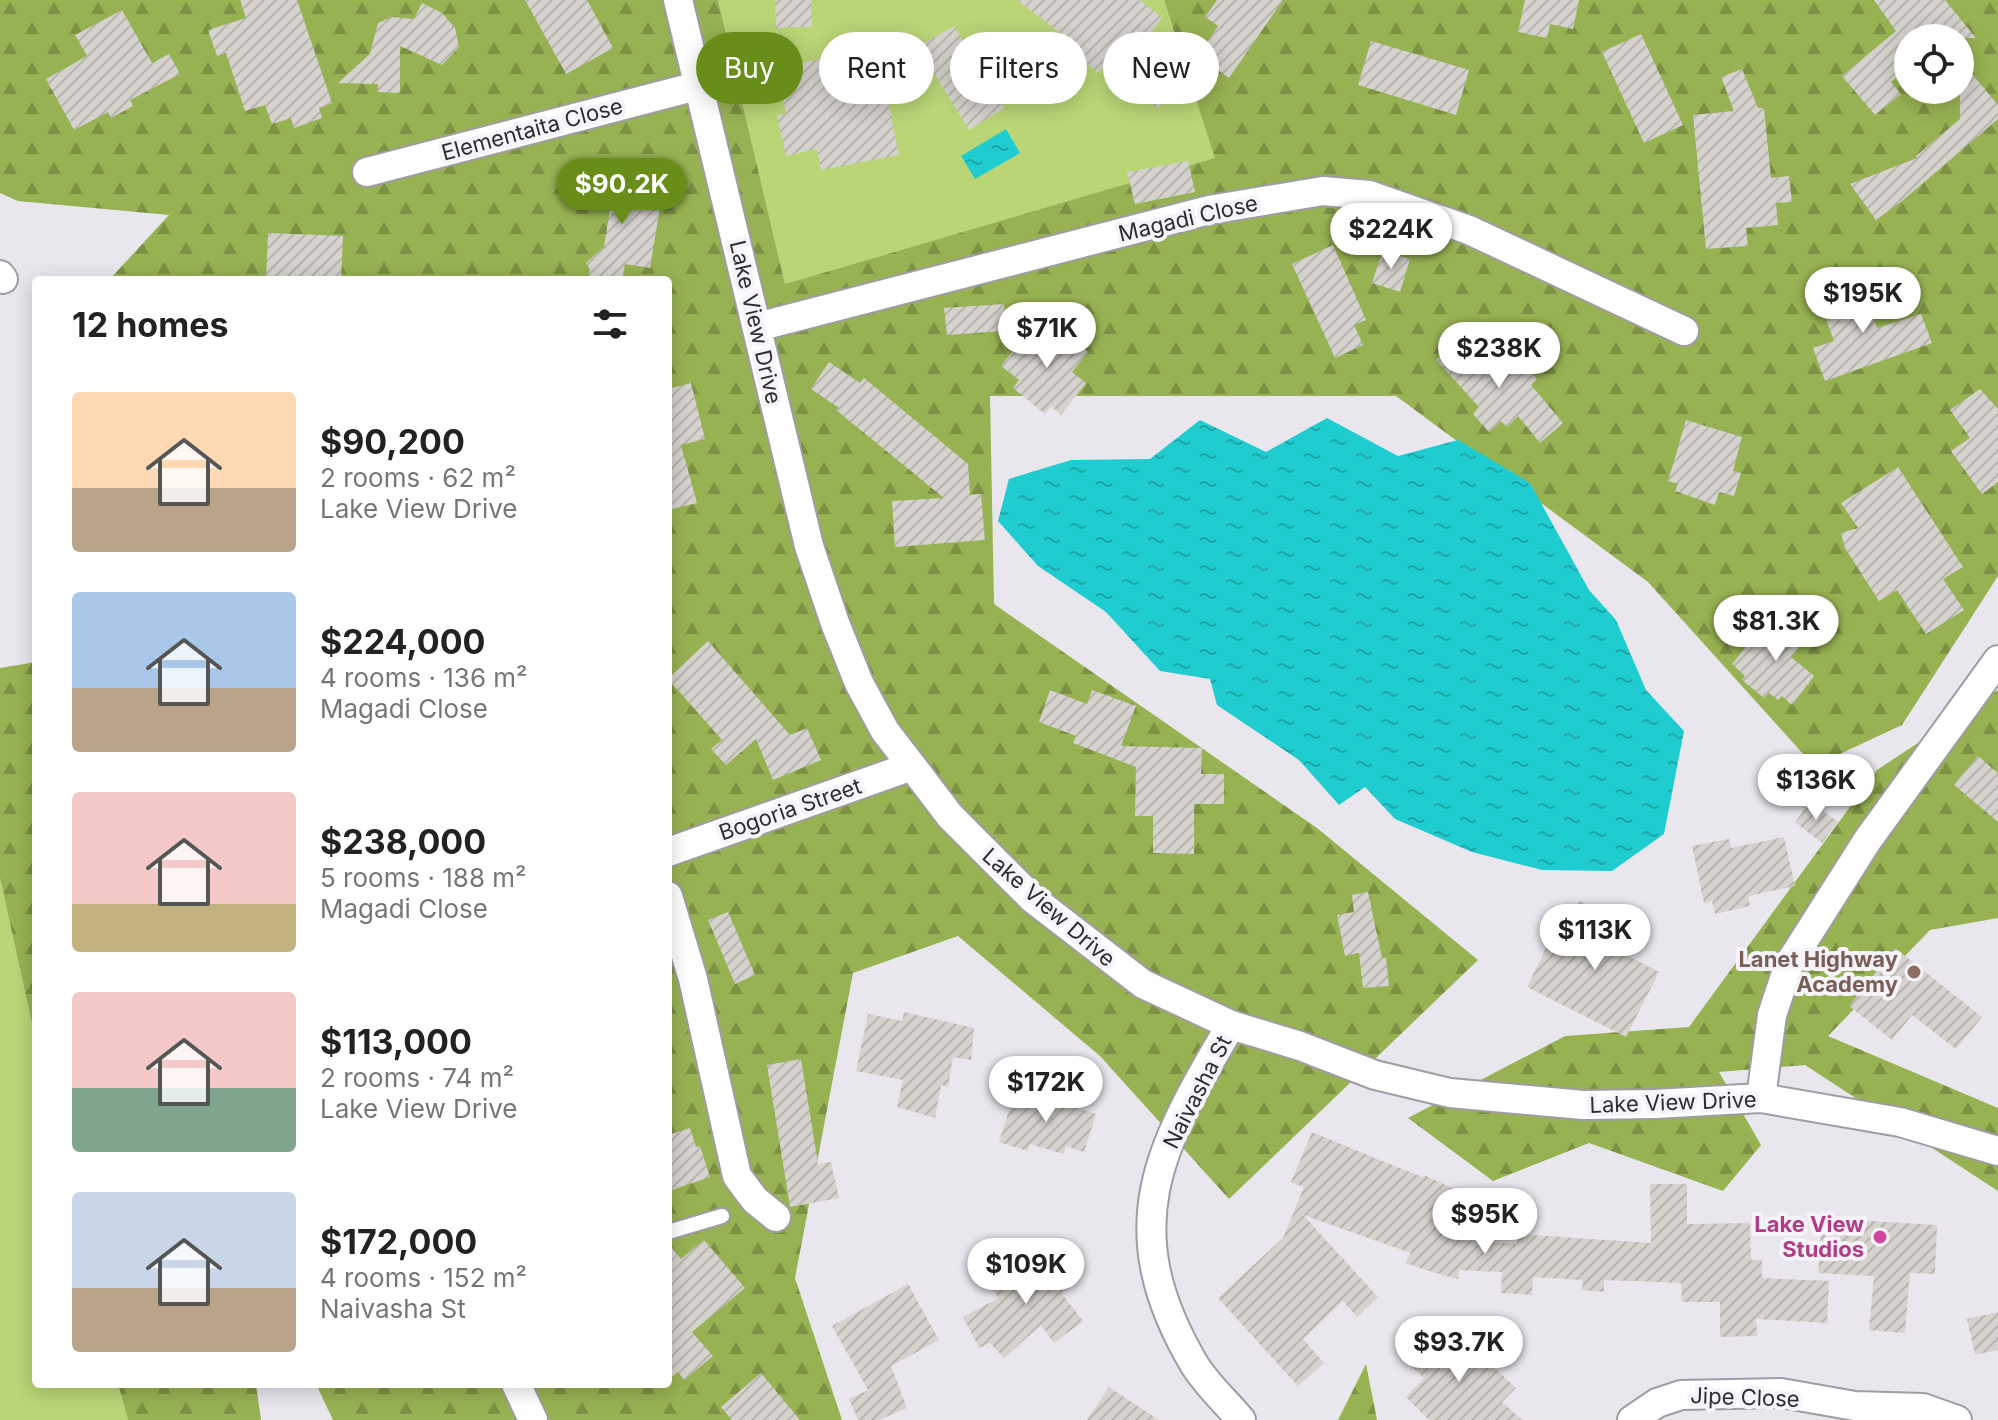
<!DOCTYPE html>
<html lang="en">
<head>
<meta charset="utf-8">
<style>
  body { margin:0; font-family:Inter,sans-serif; background:#f6f6f6; color:#222; height:100vh; display:flex; flex-direction:column; font-size:30px; white-space:nowrap }
  * { box-sizing:border-box; margin:0 }
  p { font-size:26px; color:#767676 }
  .icon { flex:none; width:44px; height:44px; fill:none; stroke:currentColor; stroke-width:2; stroke-linecap:round; stroke-linejoin:round }
  .map { position:relative; flex:1; overflow:hidden }
  .panel { position:absolute; left:32px; top:276px; width:640px; height:1112px; display:flex; flex-direction:column; background:#fff; border-radius:8px; box-shadow:0 4px 20px #0003 }
  .panel>* { flex:none }
  .banner { position:absolute; left:696px; top:32px; width:760px; height:72px; display:flex; gap:16px }
  .buttons { position:absolute; left:1894px; top:24px; display:grid; gap:16px }
  .buttons a { display:grid; place-items:center; width:80px; height:80px; border-radius:50%; background:#fff; box-shadow:0 4px 20px #0003; font-size:40px }
  .price { position:absolute; translate:-50% -68px; padding:0 18px; border-radius:28px; background:#fff; color:#222; font-size:26px; line-height:52px; filter:drop-shadow(0 2px 4px #0008) }
  .price::after { content:''; position:absolute; left:50%; top:48px; width:24px; height:18px; margin-left:-12px; background:inherit; clip-path:polygon(0 0,100% 0,50% 100%) }
  .price.on { background:#688e19; color:#fff }
  ul { padding:0; list-style:none }
  li { display:flex; align-items:center; gap:24px; height:200px; padding:0 40px }
  li span { display:grid; place-items:center; flex:none; width:224px; height:160px; border-radius:8px; color:#555 }
  li>.icon { margin-inline-start:auto }
  span .icon { width:96px; height:96px; fill:#fffc; stroke-width:1 }
  li b { font-size:34px }
  h2 { display:flex; justify-content:space-between; align-items:center; height:96px; padding:0 40px; font-size:34px }
  .chip { padding:0 28px; border-radius:36px; background:#fff; box-shadow:0 4px 20px #0003; font-size:28px; line-height:72px }
  .chip.on { background:#688e19; color:#fff }
  .map>svg:first-child { display:block }
  .green { fill:#b9d576 }
  .forest { fill:url(#forest-firs); fill-rule:evenodd }
  .water { fill:url(#water-ripples) }
  .building { fill:url(#building-hatch) }
  .lines { fill:none; stroke-linecap:round; stroke-linejoin:round }
  .lane-casing { stroke:#9f9da3; stroke-width:18 }
  .street-casing { stroke:#9f9da3; stroke-width:32 }
  .lane { stroke:#fff; stroke-width:14 }
  .street { stroke:#fff; stroke-width:28 }
  .education-dot { fill:#8d6e63; stroke:#f6f4fa; stroke-width:3 }
  .hotel-dot { fill:#d1479c; stroke:#f6f4fa; stroke-width:3 }
  .labels { text-anchor:middle; stroke-width:8; stroke-linejoin:round; paint-order:stroke }
  .street-label { font-size:22px; fill:#2d2d2f; stroke:#f6f4fa }
  .education-label { font-size:22px; font-weight:bold; fill:#785e54; stroke:#f6f4fa; text-anchor:end }
  .hotel-label { font-size:22px; font-weight:bold; fill:#b23c85; stroke:#f6f4fa; text-anchor:end }
</style>
</head>
<body>
<div class="map">
<svg width="1998" height="1420" viewBox="0 0 1998 1420">
  <defs>
    <pattern id="forest-firs" width="22" height="20" patternUnits="userSpaceOnUse" patternTransform="scale(2)"><rect width="22" height="20" fill="#97b252"/><path d="M5 1l3.5 6h-7zM16 11l3.5 6h-7z" fill="#7c9144"/></pattern>
    <pattern id="water-ripples" width="26" height="14" patternUnits="userSpaceOnUse" patternTransform="scale(2)"><rect width="26" height="14" fill="#1fcccf"/><path d="M2 4q2-2 4 0t4 0M15 11q2-2 4 0t4 0" fill="none" stroke="#1ca6a8"/></pattern>
    <pattern id="building-hatch" width="6" height="6" patternUnits="userSpaceOnUse" patternTransform="scale(2)"><rect width="6" height="6" fill="#d6d2cd"/><path d="M-1 1l2-2M0 6l6-6M5 7l2-2" fill="none" stroke="#b8b5b0"/></pattern>
  </defs>
  <rect width="100%" height="100%" fill="#e9e7ed"/>
  <!-- green -->
  <path class="green" d="M718 0H1164L1216 158 785 284Z
    M0 878 36 1042V1384H118L128 1420H0Z"/>
  <!-- forest -->
  <path class="forest" d="M0 0H718L785 284 1215 158 1164 0H1998V576L1902 725 1814 766 1648 582 1396 396H990L994 604 1317 828 1478 960 1229 1199 1100 1056 958 936 853 973 795 1278 842 1420H333L316 1384H668V280H109L169 215 18 201 0 193ZM1908 38H1960V90H1908Z
    M36 662V1042L0 878V668Z
    M1998 690V918L1930 930 1828 1036 1998 1108V1191L1805 1065 1719 1072 1761 1145 1723 1191 1589 1143 1493 1181 1408 1118 1565 1036 1689 1027 1877 770Z
    M1366 1364 1377 1420H1338Z
    M118 1384H256L261 1420H128Z"/>
  <!-- water -->
  <path class="water" d="M1006 129 1020 153 975 179 961 156Z
    M1327 418 1398 456 1458 440 1530 483 1589 590 1616 620 1646 690 1684 731 1664 834 1612 871 1542 870 1472 852 1395 819 1365 787 1339 805 1299 760 1217 705 1210 679 1160 671 1106 612 1038 566 998 521 1009 479 1071 460 1150 459 1200 420 1266 452Z"/>
  <!-- building -->
  <path class="building" d="M240 0H297L332 103 319 108 322 118 294 128 291 118 272 124 265 105 245 111 226 53 217 56 208 30 246 18Z
    M525 0H587L613 48 566 74Z
    M775 0H811L812 27 776 28Z
    M1017 0H1140L1162 18 1146 39 1150 41 1144 49 1181 77 1158 108 1104 66 1099 73 1052 37 1060 33Z
    M1217 0H1283L1229 78 1198 56 1218 26 1205 17Z
    M1525 0H1579L1573 29 1550 24 1547 38 1518 32Z
    M1874 0H1945L1976 38H1908V68L1891 82 1901 94 1875 115 1842 76 1896 31Z
    M422 3 442 13 455 28 459 47 442 65 400 46V93L378 92V84L338 83 370 54 378 23 392 17 414 19Z
    M122 10 152 63 169 54 180 74 130 100 133 106 111 118 108 112 74 130 46 79 87 56 75 35Z
    M954 26 985 77 999 69 1012 92 999 100 1004 108 969 130 918 47Z
    M1641 34 1683 125 1644 143 1602 52Z
    M1371 41 1469 70 1456 115 1358 85Z
    M866 50 871 77 882 70 899 155 821 170 817 149 786 156 777 115 786 114 777 68Z
    M1960 60 1998 105V119L1902 201 1876 220 1850 184 1917 158 1916 156 1960 119Z
    M1742 69 1758 108H1764L1771 178 1789 176 1792 202 1776 203 1778 225 1746 228 1748 246 1706 249 1693 115 1734 111 1721 77Z
    M1188 161 1195 192 1135 204 1127 172Z
    M591 169 632 176 629 195 661 201 650 268 625 264 622 280H588L590 270 586 263 604 247 610 209 585 204Z
    M268 233 343 236 341 280H266Z
    M1333 245 1366 320 1354 325 1363 345 1335 358 1292 264Z
    M1383 250 1410 259 1400 292 1372 283Z
    M1862 285 1877 328 1921 314 1932 343 1825 381 1813 348 1834 341 1819 300Z
    M1004 304 1006 331 947 335 944 308Z
    M1052 323 1088 352 1072 372 1086 383 1061 415 1051 406 1045 414 1013 388 1019 380 1001 366 1026 334 1036 342Z
    M1466 333 1503 373 1519 359 1537 379 1531 385 1563 423 1540 443 1518 416 1507 427 1501 421 1489 432 1473 414 1479 407 1436 360Z
    M829 362 860 383 864 378 968 464 970 495 981 494 985 540 895 547 892 501 944 498 836 410 839 408 811 389Z
    M691 383 705 439 681 445 697 503 668 510V389Z
    M1980 389 1998 409V482L1982 494 1951 451 1970 438 1950 410Z
    M1686 420 1742 437 1733 471 1741 473 1734 496 1719 492 1715 505 1675 491 1678 484 1668 481Z
    M1898 467 1963 567 1943 579 1964 610 1926 634 1897 590 1879 601 1845 548 1841 533 1858 528 1841 503Z
    M1783 615 1809 635 1791 657 1814 676 1792 705 1782 696 1778 700 1769 693 1764 698 1742 680 1745 676 1732 664 1754 637 1761 643Z
    M708 641 790 735 807 728 821 760 773 780 756 739 726 765 711 749 722 740 668 679Z
    M1050 690 1087 704 1092 690 1136 706 1121 746 1202 748 1201 774H1224V804H1194V854L1153 853V816H1135L1136 767 1073 743 1076 736 1039 722Z
    M1978 756 1998 773V822L1954 785Z
    M1811 801 1838 822 1822 843 1795 822Z
    M1784 837 1795 886 1753 895 1748 897 1750 906 1715 914 1712 901 1704 903 1692 846 1729 839 1731 848Z
    M1368 892 1382 958H1386L1389 986 1363 988 1359 953 1345 956 1337 915 1354 912 1352 895Z
    M1579 901 1627 925 1615 949 1659 972 1626 1037 1527 987 1546 948 1554 952Z
    M728 912 755 975 735 984 708 920Z
    M1895 948 1982 1017 1956 1049 1912 1015 1892 1040 1849 1006Z
    M904 1012 974 1028 971 1060 953 1057 948 1087 941 1085 935 1118 897 1107 903 1080 856 1071 868 1014 902 1021Z
    M801 1059 818 1164 831 1162 839 1198 790 1207 767 1065Z
    M1016 1088 1096 1114 1084 1152 1066 1146 1063 1154 1030 1144 1028 1151 999 1142Z
    M690 1128 696 1147 700 1146 710 1177 672 1190 668 1178V1135Z
    M1312 1132 1382 1161 1423 1177 1424 1175 1458 1191 1455 1198 1467 1202 1451 1239 1517 1244V1234L1651 1243 1650 1184H1687V1224L1750 1223 1751 1260H1762V1278L1829 1281 1827 1323 1756 1319 1757 1336 1720 1337V1302H1682L1681 1283 1604 1280V1292L1582 1290 1583 1280 1533 1277 1532 1295 1501 1293 1502 1272 1459 1270 1458 1279 1432 1272 1405 1263 1411 1253 1303 1215 1378 1297 1357 1317 1343 1301 1303 1339 1324 1363 1298 1386 1218 1298 1283 1238 1304 1187 1291 1182Z
    M1822 1218 1937 1225 1935 1274 1910 1273 1905 1333 1869 1330 1874 1276 1818 1273Z
    M704 1240 745 1288 692 1332 713 1356 684 1380 678 1372 668 1380V1243L681 1259Z
    M1051 1245 1071 1271 1061 1278 1069 1288 1062 1294 1083 1321 1054 1343 1041 1325 1004 1358 990 1343 979 1348 963 1317 999 1298 993 1290Z
    M908 1284 939 1340 891 1366 907 1408 879 1420H858L849 1399 868 1390 832 1326Z
    M1998 1312V1350L1975 1355 1967 1319Z
    M1443 1328 1473 1355 1477 1351 1516 1388 1502 1402 1522 1420H1429L1406 1397 1424 1378 1409 1364Z
    M761 1373 800 1420H732L721 1407Z
    M1109 1387 1159 1420H1087Z"/>
  <g class="lines">
    <defs>
      <path id="lane" d="M668 1232 722 1216"/>
      <path id="street" d="M678 0 809 546 835 623 859 683 885 731 912 766 950 816 1033 899 1143 984 1231 1025 1300 1046 1375 1075 1450 1093 1583 1105 1655 1104 1761 1098 1900 1122 1998 1151
        M367 172 697 86
        M0 275 3 279
        M757 327 1209 210 1323 191 1369 195 1469 230 1684 331
        M668 852 912 766
        M668 896 693 979 737 1176 755 1200 776 1217
        M1231 1025C1158 1148 1114 1228 1194 1364 1206 1384 1226 1402 1241 1420
        M1761 1098 1772 1015 1789 964 1867 841 1998 660
        M516 1384 533 1420
        M1632 1420 1657 1403 1681 1395 1781 1393 1855 1406 1923 1408 1957 1420"/>
    </defs>
    <!-- lane casing -->
    <use href="#lane" class="lane-casing"/>
    <!-- street casing -->
    <use href="#street" class="street-casing"/>
    <!-- lane -->
    <use href="#lane" class="lane"/>
    <!-- street -->
    <use href="#street" class="street"/>
  </g>
  <!-- markers -->
  <circle class="education-dot" cx="1914" cy="972" r="8"/>
  <circle class="hotel-dot" cx="1880" cy="1237" r="8"/>
  <g class="labels">
    <!-- street labels -->
    <g class="street-label">
      <text transform="translate(532 129) rotate(-15)" y="8">Elementaita Close</text>
      <text transform="translate(1188 218) rotate(-13)" y="8">Magadi Close</text>
      <text transform="translate(756 322) rotate(77)" y="8">Lake View Drive</text>
      <text transform="translate(790 809) rotate(-19)" y="8">Bogoria Street</text>
      <text transform="translate(1049 907) rotate(41)" y="8">Lake View Drive</text>
      <text transform="translate(1197 1092) rotate(-63)" y="8">Naivasha St</text>
      <text transform="translate(1673 1102) rotate(-2)" y="8">Lake View Drive</text>
      <text transform="translate(1745 1397) rotate(2)" y="8">Jipe Close</text>
    </g>
    <!-- education labels -->
    <g class="education-label">
      <text x="1898" y="967">Lanet Highway<tspan x="1898" dy="25">Academy</tspan></text>
    </g>
    <!-- hotel labels -->
    <g class="hotel-label">
      <text x="1864" y="1232">Lake View<tspan x="1864" dy="25">Studios</tspan></text>
    </g>
  </g>
</svg>
<div class="buttons">
<a><svg class="icon" aria-label="locate" viewBox="0 0 24 24"><circle cx="12" cy="12" r="6"/><path d="M12 2v4M12 18v4M2 12h4M18 12h4"/></svg></a>
</div>
<b class="price on" style="left:622px;top:226px">$90.2K</b>
<b class="price" style="left:1391px;top:271px">$224K</b>
<b class="price" style="left:1863px;top:335px">$195K</b>
<b class="price" style="left:1047px;top:370px">$71K</b>
<b class="price" style="left:1499px;top:390px">$238K</b>
<b class="price" style="left:1776px;top:663px">$81.3K</b>
<b class="price" style="left:1816px;top:822px">$136K</b>
<b class="price" style="left:1595px;top:972px">$113K</b>
<b class="price" style="left:1046px;top:1124px">$172K</b>
<b class="price" style="left:1485px;top:1256px">$95K</b>
<b class="price" style="left:1026px;top:1306px">$109K</b>
<b class="price" style="left:1459px;top:1384px">$93.7K</b>
<div class="banner">
<a class="chip on">Buy</a>
<a class="chip">Rent</a>
<a class="chip">Filters</a>
<a class="chip">New</a>
</div>
<section class="panel">
<h2>12 homes<svg class="icon" aria-label="filters" viewBox="0 0 24 24"><path d="M4 7h16M4 17h16"/><circle cx="9" cy="7" r="2"/><circle cx="15" cy="17" r="2"/></svg></h2>
<ul>
<li><span style="background:linear-gradient(#ffd9b3 60%,#b9a48a 0)"><svg class="icon" aria-label="home" viewBox="0 0 24 24"><path d="M3 11l9-7 9 7M6 9v11h12V9"/></svg></span><div><b>$90,200</b><p>2 rooms · 62 m²</p><p>Lake View Drive</p></div></li>
<li><span style="background:linear-gradient(#a9c7e8 60%,#b9a48a 0)"><svg class="icon" aria-label="home" viewBox="0 0 24 24"><path d="M3 11l9-7 9 7M6 9v11h12V9"/></svg></span><div><b>$224,000</b><p>4 rooms · 136 m²</p><p>Magadi Close</p></div></li>
<li><span style="background:linear-gradient(#f6c9c9 70%,#c2b280 0)"><svg class="icon" aria-label="home" viewBox="0 0 24 24"><path d="M3 11l9-7 9 7M6 9v11h12V9"/></svg></span><div><b>$238,000</b><p>5 rooms · 188 m²</p><p>Magadi Close</p></div></li>
<li><span style="background:linear-gradient(#f6c9c9 60%,#7fa58c 0)"><svg class="icon" aria-label="home" viewBox="0 0 24 24"><path d="M3 11l9-7 9 7M6 9v11h12V9"/></svg></span><div><b>$113,000</b><p>2 rooms · 74 m²</p><p>Lake View Drive</p></div></li>
<li><span style="background:linear-gradient(#c9d6e8 60%,#b9a48a 0)"><svg class="icon" aria-label="home" viewBox="0 0 24 24"><path d="M3 11l9-7 9 7M6 9v11h12V9"/></svg></span><div><b>$172,000</b><p>4 rooms · 152 m²</p><p>Naivasha St</p></div></li>
</ul>
</section>
</div>
</body>
</html>
